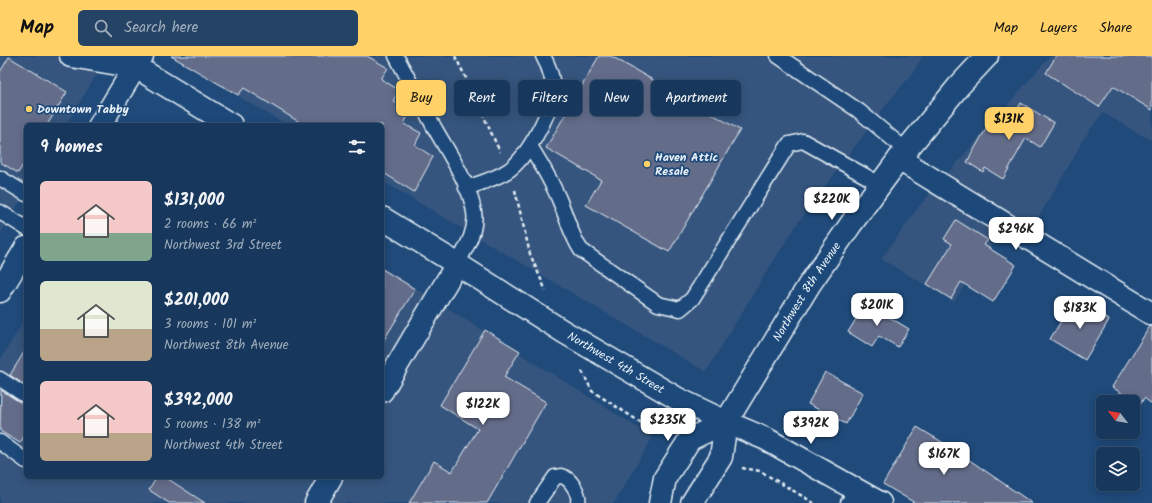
<!DOCTYPE html>
<html lang="en">
<head>
<meta charset="utf-8">
<style>
  body { margin:0; font-family:Kalam,sans-serif; background:#244365; color:#f1f3f6; height:100vh; display:flex; flex-direction:column; font-size:15px; white-space:nowrap }
  * { box-sizing:border-box; margin:0 }
  p { font-size:13px; color:#9eacbb }
  .icon { flex:none; width:22px; height:22px; fill:none; stroke:currentColor; stroke-width:2; stroke-linecap:round; stroke-linejoin:round }
  .map { position:relative; flex:1; overflow:hidden }
  .details { position:absolute; left:24px; top:67px; width:360px; height:356px; display:flex; flex-direction:column; background:#17385c; border-radius:6px; box-shadow:0 2px 10px #0003,0 0 0 1px #365272 }
  .details>* { flex:none }
  .banner { position:absolute; left:396px; top:24px; width:380px; height:36px; display:flex; gap:8px }
  .needle { width:26px; rotate:301deg }
  .buttons { position:absolute; left:1096px; top:339px; display:grid; gap:8px }
  .buttons a { display:grid; place-items:center; width:44px; height:44px; border-radius:6px; background:#17385c; box-shadow:0 2px 10px #0003,0 0 0 1px #365272; font-size:20px }
  .price { position:absolute; translate:-50% -34px; padding:0 9px; border-radius:8px; background:#fff; color:#222; font-size:13px; line-height:26px; filter:drop-shadow(0 1px 2px #0008) }
  .price::after { content:''; position:absolute; left:50%; top:24px; width:12px; height:9px; margin-left:-6px; background:inherit; clip-path:polygon(0 0,100% 0,50% 100%) }
  .price.on { background:#ffd166; color:#111 }
  ul { padding:0; list-style:none }
  li { display:flex; align-items:center; gap:12px; height:100px; padding:0 16px }
  li span { display:grid; place-items:center; flex:none; width:112px; height:80px; border-radius:6px; color:#555 }
  li>.icon { margin-inline-start:auto }
  span .icon { width:48px; height:48px; fill:#fffc; stroke-width:1 }
  li b { font-size:17px }
  h2 { display:flex; justify-content:space-between; align-items:center; height:48px; padding:0 16px; font-size:17px }
  .chip { padding:0 14px; border-radius:6px; background:#17385c; box-shadow:0 2px 10px #0003,0 0 0 1px #365272; font-size:14px; line-height:36px }
  .chip.on { background:#ffd166; color:#111 }
  header { display:flex; align-items:center; gap:24px; box-sizing:border-box; height:56px; padding:0 20px; background:#ffd166; color:#111 }
  header strong { font-size:19px }
  nav { display:flex; gap:22px; margin-inline-start:auto; font-size:14px }
  .search { width:280px; height:36px; background:#244365; display:flex; align-items:center; gap:10px; box-sizing:border-box; padding:0 14px; border-radius:6px; color:#9eacbb; font-size:15px }
  .map>svg:first-child { display:block }
  .built { fill:#34547e }
  .building { fill:#646c89; stroke:#e8f1f8 }
  .lines { fill:none; stroke-linecap:round; stroke-linejoin:round }
  .service-casing { stroke:#e8f1f8; stroke-width:17 }
  .minor-casing { stroke:#e8f1f8; stroke-width:25 }
  .secondary-casing { stroke:#e8f1f8; stroke-width:25 }
  .path { stroke:#e8f1f8; stroke-width:2.5; stroke-dasharray:4 3; stroke-linecap:butt }
  .service { stroke:#1f4a7a; stroke-width:14 }
  .minor { stroke:#1f4a7a; stroke-width:22 }
  .secondary { stroke:#1f4a7a; stroke-width:22 }
  .poi-dot { fill:#ffd166; stroke:#1f4a7a; stroke-width:1.5 }
  .labels { text-anchor:middle; stroke-width:3.5; stroke-linejoin:round; paint-order:stroke }
  .poi-label { font-size:12px; font-weight:bold; fill:#e8f1f8; stroke:#1f4a7a; text-anchor:start }
  .street-label { font-size:12px; fill:#e8f1f8; stroke:#1f4a7a }
</style>
</head>
<body>
<header>
<strong>Map</strong>
<div class="search"><svg class="icon" aria-label="search" viewBox="0 0 24 24"><circle cx="10" cy="10" r="6"/><path d="M15 15l6 6"/></svg>Search here</div>
<nav><a>Map</a><a>Layers</a><a>Share</a></nav>
</header>
<div class="map">
<svg width="1152" height="447" viewBox="0 0 1152 447">
  <rect width="100%" height="100%" fill="#1f4a7a"/>
  <filter id="ink" filterUnits="userSpaceOnUse"><feTurbulence type="fractalNoise" baseFrequency=".025" numOctaves="2"/><feDisplacementMap in="SourceGraphic" scale="8" xChannelSelector="R" yChannelSelector="G"/><feConvolveMatrix kernelMatrix="1 2 1 2 8 2 1 2 1" color-interpolation-filters="sRGB"/></filter>
  <g filter="url(#ink)">
    <!-- built -->
    <path class="built" d="M0 0H108L66 69H26V135L0 179Z
      M183 0H923L912 18 886 49 798 167 764 220 706 316 382 125V69H287L180 6Z
      M1050 0H1152V85L1103 57 1082 85 1073 103 1038 162 998 179 954 246 881 203 920 149Z
      M382 211 653 381 614 447H0V304L26 261V421H382Z"/>
    <!-- building -->
    <path class="building" d="M171 0H367L388 12 381 23 399 34 393 45 410 55 404 68 421 77 415 89 433 101 414 136 382 116V69H304L244 32 238 39Z
      M599 0H611L740 74 669 196 586 149 601 124 546 92Z
      M1056 0H1152V54L1113 30 1099 51 1046 17Z
      M9 1 67 36 47 69H26V104L18 117 0 106V16Z
      M1021 47 1054 67 1040 91 1026 82 1003 123 985 112 983 116 967 106 991 64 1005 73Z
      M956 164 988 184 984 189 1016 209 993 246 961 226 951 243 927 228 952 188 944 183Z
      M382 213 415 233 382 287Z
      M1075 243 1109 264 1085 304 1050 283Z
      M866 247 909 273 898 291 879 280 872 291 848 276Z
      M1150 270H1152V348L1144 342 1140 349 1112 331Z
      M485 274 520 295 504 321 546 346 487 447H409L434 405 452 416 478 373 440 349Z
      M26 293V330L10 319Z
      M825 316 863 337 846 368 808 348Z
      M1 334 21 347 26 348V377L20 387 0 375Z
      M917 371 952 392 1032 447H915L883 428Z
      M157 421H165L205 447H169L149 434Z"/>
    <g class="lines">
      <defs>
        <path id="service" d="M396 0C409 24 421 47 434 71 448 96 470 128 474 156 477 175 466 192 457 208
          M778 0 859 55 906 94
          M530 90C542 109 553 128 561 148 568 165 571 179 581 194L658 248 680 253 692 243 789 88 803 85 880 128
          M0 122 26 138
          M466 132C480 127 496 123 509 114 526 102 548 62 552 41 555 28 550 12 543 0
          M0 156 26 172
          M0 323 26 340
          M0 386 26 405
          M537 447 555 421C557 421 559 420 561 420 571 422 580 438 578 447
          M848 447 856 434"/>
        <g id="minor">
          <path d="M71 0 136 11"/>
          <path d="M123 0 136 11 231 69"/>
          <path d="M100 69 142 0"/>
          <path d="M899 103 1152 258"/>
          <path id="s1" d="M382 162 457 208 564 276 678 343 726 366 766 383 880 447"/>
          <path d="M0 235 26 192"/>
          <path d="M382 335 457 208"/>
          <path d="M316 447 331 421"/>
        </g>
        <g id="secondary">
          <path d="M660 447 665 422 690 383 726 366"/>
          <path id="s2" d="M692 447 721 401 726 366 809 229 851 168 899 103 958 31 987 0"/>
        </g>
      </defs>
      <!-- service casing -->
      <use href="#service" class="service-casing"/>
      <!-- minor casing -->
      <use href="#minor" class="minor-casing"/>
      <!-- secondary casing -->
      <use href="#secondary" class="secondary-casing"/>
      <!-- path -->
      <path class="path" d="M455 0 469 28 500 96
        M515 134 530 198 546 235
        M582 315 592 335 651 373 669 372
        M742 412 760 415 814 447"/>
      <!-- service -->
      <use href="#service" class="service"/>
      <!-- minor -->
      <use href="#minor" class="minor"/>
      <!-- secondary -->
      <use href="#secondary" class="secondary"/>
    </g>
  </g>
  <!-- markers -->
  <g class="poi-dot">
    <circle cx="29" cy="53" r="4"/>
    <circle cx="647" cy="108" r="4"/>
  </g>
  <g class="labels">
    <!-- poi labels -->
    <g class="poi-label">
      <text x="37" y="57">Downtown Tabby</text>
      <text x="655" y="105">Haven Attic<tspan x="655" dy="14">Resale</tspan></text>
    </g>
    <!-- street labels -->
    <g class="street-label">
      <text dy="4" stroke="none"><textPath href="#s2" startOffset="243">Northwest 8th Avenue</textPath></text>
      <text dy="4" stroke="none"><textPath href="#s1" startOffset="275">Northwest 4th Street</textPath></text>
    </g>
  </g>
</svg>
<div class="buttons">
<a><svg class="needle" viewBox="-14 -14 28 28"><path d="M0-13l5 13h-10z" fill="#e53935"/><path d="M0 13l5-13h-10z" fill="#9eacbb"/></svg></a>
<a><svg class="icon" aria-label="layers" viewBox="0 0 24 24"><path d="M12 4l9 5-9 5-9-5zM3 14l9 5 9-5"/></svg></a>
</div>
<b class="price on" style="left:1009px;top:85px">$131K</b>
<b class="price" style="left:832px;top:165px">$220K</b>
<b class="price" style="left:1016px;top:195px">$296K</b>
<b class="price" style="left:877px;top:271px">$201K</b>
<b class="price" style="left:1080px;top:274px">$183K</b>
<b class="price" style="left:483px;top:370px">$122K</b>
<b class="price" style="left:668px;top:386px">$235K</b>
<b class="price" style="left:811px;top:389px">$392K</b>
<b class="price" style="left:944px;top:420px">$167K</b>
<div class="banner">
<a class="chip on">Buy</a>
<a class="chip">Rent</a>
<a class="chip">Filters</a>
<a class="chip">New</a>
<a class="chip">Apartment</a>
</div>
<section class="details">
<h2>9 homes<svg class="icon" aria-label="filters" viewBox="0 0 24 24"><path d="M4 7h16M4 17h16"/><circle cx="9" cy="7" r="2"/><circle cx="15" cy="17" r="2"/></svg></h2>
<ul>
<li><span style="background:linear-gradient(#f6c9c9 65%,#7fa58c 0)"><svg class="icon" aria-label="home" viewBox="0 0 24 24"><path d="M3 11l9-7 9 7M6 9v11h12V9"/></svg></span><div><b>$131,000</b><p>2 rooms · 66 m²</p><p>Northwest 3rd Street</p></div></li>
<li><span style="background:linear-gradient(#dfe7d0 60%,#b9a48a 0)"><svg class="icon" aria-label="home" viewBox="0 0 24 24"><path d="M3 11l9-7 9 7M6 9v11h12V9"/></svg></span><div><b>$201,000</b><p>3 rooms · 101 m²</p><p>Northwest 8th Avenue</p></div></li>
<li><span style="background:linear-gradient(#f6c9c9 65%,#b9a48a 0)"><svg class="icon" aria-label="home" viewBox="0 0 24 24"><path d="M3 11l9-7 9 7M6 9v11h12V9"/></svg></span><div><b>$392,000</b><p>5 rooms · 138 m²</p><p>Northwest 4th Street</p></div></li>
</ul>
</section>
</div>
</body>
</html>
